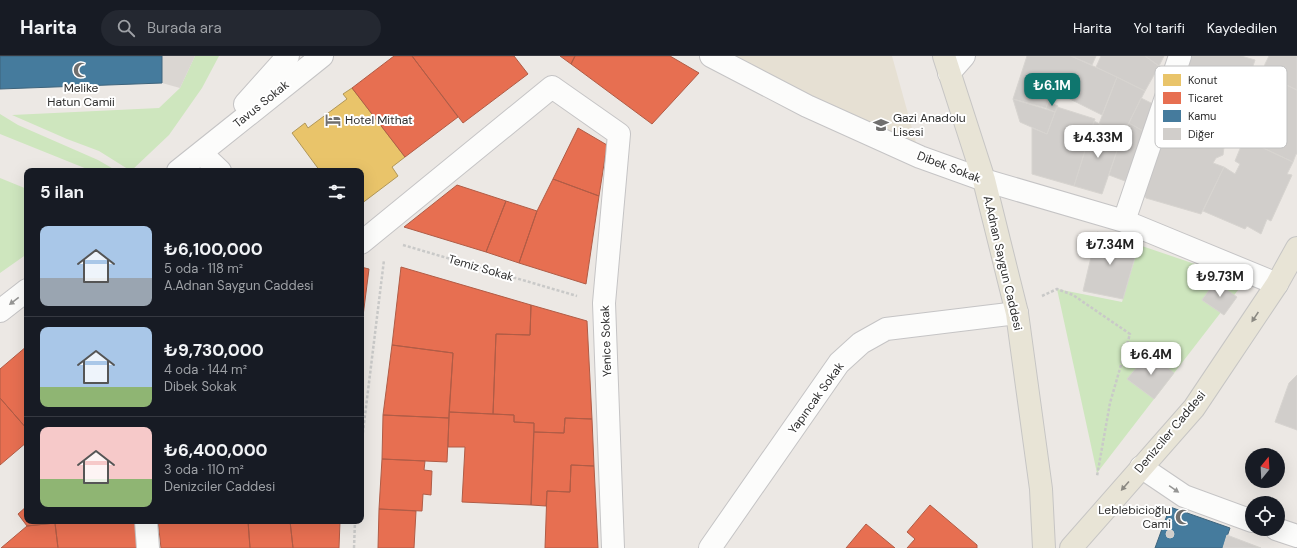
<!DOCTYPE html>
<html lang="tr">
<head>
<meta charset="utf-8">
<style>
  body { margin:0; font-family:"DM Sans",sans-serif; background:#242831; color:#f1f3f6; height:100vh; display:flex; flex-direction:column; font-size:15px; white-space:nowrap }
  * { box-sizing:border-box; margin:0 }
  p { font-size:13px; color:#9ea1a6 }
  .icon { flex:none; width:22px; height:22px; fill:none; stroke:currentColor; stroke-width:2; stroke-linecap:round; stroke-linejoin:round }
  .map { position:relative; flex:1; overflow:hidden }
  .drawer { position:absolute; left:24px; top:112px; width:340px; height:356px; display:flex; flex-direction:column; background:#171b24; border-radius:8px; box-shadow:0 4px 16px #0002 }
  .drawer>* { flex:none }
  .needle { width:26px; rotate:18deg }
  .fabs { position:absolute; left:1245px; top:392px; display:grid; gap:8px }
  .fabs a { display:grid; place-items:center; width:40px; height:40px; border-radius:50%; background:#171b24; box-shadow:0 4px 16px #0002; font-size:20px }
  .price { position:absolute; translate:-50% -34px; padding:0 9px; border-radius:8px; background:#fff; color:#222; font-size:13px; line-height:26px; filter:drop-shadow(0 1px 2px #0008) }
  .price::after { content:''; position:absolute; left:50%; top:24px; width:12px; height:9px; margin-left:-6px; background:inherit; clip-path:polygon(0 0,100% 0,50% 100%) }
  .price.selected { background:#0f766e; color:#fff }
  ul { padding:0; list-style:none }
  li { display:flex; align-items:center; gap:12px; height:100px; padding:0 16px }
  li+li { border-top:1px solid #363941 }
  li span { display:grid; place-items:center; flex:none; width:112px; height:80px; border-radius:8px; color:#555 }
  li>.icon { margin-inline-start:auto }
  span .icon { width:48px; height:48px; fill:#fffc; stroke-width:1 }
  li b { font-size:17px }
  h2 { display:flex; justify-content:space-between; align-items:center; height:48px; padding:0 16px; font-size:17px }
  header { display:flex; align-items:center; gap:24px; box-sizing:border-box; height:56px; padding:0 20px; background:#171b24; border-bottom:1px solid #363941 }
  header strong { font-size:19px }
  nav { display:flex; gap:22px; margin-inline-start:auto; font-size:14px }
  .search { width:280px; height:36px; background:#242831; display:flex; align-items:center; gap:10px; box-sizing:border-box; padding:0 14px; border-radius:22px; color:#9ea1a6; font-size:15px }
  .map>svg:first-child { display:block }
  .education { fill:#e6e0d3 }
  .green { fill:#cee6be }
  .plaza { fill:#dad6d2 }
  .homes { fill:#e9c46a; stroke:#b19758 }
  .shops { fill:#e76f51; stroke:#b05c46 }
  .public { fill:#457b9d; stroke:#3e647c }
  .building { fill:#d1cecb; stroke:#d7d4d0 }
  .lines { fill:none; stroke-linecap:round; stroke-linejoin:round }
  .minor-casing { stroke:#c5c4c5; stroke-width:24 }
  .major-casing { stroke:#c6c5c4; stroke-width:24 }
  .path { stroke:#c9c9c8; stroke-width:2.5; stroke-dasharray:3 2; stroke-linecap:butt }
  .minor { stroke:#fcfcfb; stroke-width:22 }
  .major { stroke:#e8e4d6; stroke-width:22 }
  .oneway { fill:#959594 }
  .oneway2 { fill:#8b8982 }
  .labels { text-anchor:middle; stroke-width:4; stroke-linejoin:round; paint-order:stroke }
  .poi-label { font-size:12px; fill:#2e2e2e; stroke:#fff; text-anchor:start }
  .street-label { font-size:12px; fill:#2e2e2e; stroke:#fff }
  .key { fill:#fff; stroke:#c0c0c0; stroke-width:1 }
  .key-label { font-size:11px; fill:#2e2e2e }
</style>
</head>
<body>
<header>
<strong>Harita</strong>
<div class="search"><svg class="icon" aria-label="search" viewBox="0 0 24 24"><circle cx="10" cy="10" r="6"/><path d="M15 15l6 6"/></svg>Burada ara</div>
<nav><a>Harita</a><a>Yol tarifi</a><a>Kaydedilen</a></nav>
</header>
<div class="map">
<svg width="1297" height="492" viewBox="0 0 1297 492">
  <rect width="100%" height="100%" fill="#ece8e4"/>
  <!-- education -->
  <path class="education" d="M711 0H892L920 101Z"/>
  <!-- green -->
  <path class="green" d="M195 0H219L202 32 169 79 131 115 99 95 67 83 12 59 159 52 180 32Z
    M0 58 18 69 98 104 117 115H92L0 78Z
    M0 122 27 133V198L0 217Z
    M1139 189 1245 225 1097 417 1057 233 1122 246Z"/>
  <!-- plaza -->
  <path class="plaza" d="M162 0H195L180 32 162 27Z"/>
  <!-- homes -->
  <path class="homes" d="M352 32 405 101 392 111 398 120 361 148V115H320L292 77 305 67 308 72 347 43 343 38Z"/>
  <!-- shops -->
  <path class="shops" d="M394 0H412L458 61 405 101 352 32Z
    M412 0H514L528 18 463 67Z
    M560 0H575L571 8Z
    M575 0H670L699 17 652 68 571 8Z
    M578 72 607 89 599 140 553 123Z
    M553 123 599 140 586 228 519 207 537 155Z
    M457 129 506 145 486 196 404 171Z
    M506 145 537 155 519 207 486 196Z
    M361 211 369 213 363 260H361Z
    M401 211 531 249 530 279 496 278 493 358 449 356 453 297 392 289Z
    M531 249 587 265 592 363 565 362 564 377 534 376V367L514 366V359L493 358 496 278 530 279Z
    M392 289 453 297 449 362 383 359Z
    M27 290V373L0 342V313Z
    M0 342 27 373V386L0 409Z
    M449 356 514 359V366L534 367 531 449 462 446 465 391H448Z
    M383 359 449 362 447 406 382 403Z
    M565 362 592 363 594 410 571 409 570 436 547 435 546 450 531 449 534 376 564 377Z
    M382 403 425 405 424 414 432 415 431 439 423 438 422 455 379 453Z
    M571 409 594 410 598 492H545L547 435 570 436Z
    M930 449 977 489V492H907L915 483 907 476Z
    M27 450V465H74L27 470 18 458Z
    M379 453 416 455 414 492H378Z
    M74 465H136L138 492H58L55 467Z
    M158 465H248L250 492H161Z
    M248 465H290L293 492H250Z
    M290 465H340L339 492H293Z
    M55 467 58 492H1L27 470Z
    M866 468 895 492H846Z"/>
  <!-- public -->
  <path class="public" d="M0 0H162V27L0 33Z
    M1170 451 1230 472 1223 492H1155Z"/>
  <!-- building -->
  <path class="building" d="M1027 0H1071L1117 21 1102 59 1052 34 1046 52 1013 43Z
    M1071 0H1096L1092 9Z
    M1101 0H1145L1159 10 1145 35 1096 11Z
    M1145 0H1164L1159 10Z
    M1184 0H1241L1255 4 1235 64 1229 63 1228 66 1223 65 1215 87 1224 91 1223 99 1216 102 1213 107 1224 111 1201 158 1146 142 1141 133Z
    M1269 0H1297V34L1263 18 1265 8Z
    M1267 20 1297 34V98H1296L1293 106 1244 83 1267 25 1265 23Z
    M1117 21 1145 35 1122 80 1099 68Z
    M1141 42 1157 50 1145 76 1129 67Z
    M1013 43 1055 56 1047 78 1020 66Z
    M1048 46 1058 50 1055 56 1046 52Z
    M1057 51 1095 63 1074 130 1032 118V72L1047 78Z
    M1094 65 1122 80 1102 138 1074 130Z
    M1129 67 1145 76 1125 125 1109 119 1122 80Z
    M1244 83 1293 106 1287 118 1292 119 1271 165 1267 163 1261 178 1247 170 1245 173 1203 155 1224 111 1235 118 1240 108 1235 105Z
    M1097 176 1139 187 1123 243 1083 235Z
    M1215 226 1237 241 1224 259 1202 244Z
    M1149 297 1174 317 1154 343 1127 323Z
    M1297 319V374L1275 366 1289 327Z
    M1166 478a4 4 0 1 1 8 0a4 4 0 1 1-8 0Z
    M1227 479 1261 492H1223Z"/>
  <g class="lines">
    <defs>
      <path id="minor" d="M711 0 807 50 920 101 984 124 1124 165 1277 228
        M949 17 964 0
        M245 48 288 0
        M201 97 220 115
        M178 115 322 0
        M1124 165 1180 0
        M361 187 552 31 619 78 604 247 613 492
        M0 255 27 234
        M1141 411 1184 440 1252 465
        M146 465 148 492
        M1276 473 1297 480
        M710 492 839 307 861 287 886 273 1017 257"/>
      <path id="major" d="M944 0 984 124 1017 257 1041 433 1044 492
        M1071 492 1194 352 1277 228 1297 192"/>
    </defs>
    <!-- minor casing -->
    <use href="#minor" class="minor-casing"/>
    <!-- major casing -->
    <use href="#major" class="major-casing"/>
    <!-- path -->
    <path class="path" d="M403 189 577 240
      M1042 240 1057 233 1073 239 1130 278 1110 347 1097 420
      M361 392 384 204
      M354 492 355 465"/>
    <!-- minor -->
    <use href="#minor" class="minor"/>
    <!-- major -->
    <use href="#major" class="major"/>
  </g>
  <!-- one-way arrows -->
  <defs><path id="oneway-solid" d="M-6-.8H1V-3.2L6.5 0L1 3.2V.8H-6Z"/></defs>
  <g class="oneway">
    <use href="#oneway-solid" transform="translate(14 245) rotate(142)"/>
    <use href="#oneway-solid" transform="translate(1174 433) rotate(35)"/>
  </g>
  <g class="oneway2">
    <use href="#oneway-solid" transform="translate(1255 261) rotate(124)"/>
    <use href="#oneway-solid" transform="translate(1125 430) rotate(131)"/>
  </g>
  <!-- icons -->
  <defs>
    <symbol id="mosque-bare" viewBox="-9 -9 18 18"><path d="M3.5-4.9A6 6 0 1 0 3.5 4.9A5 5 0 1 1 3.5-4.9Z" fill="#706f6e" stroke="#fff" stroke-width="2.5" paint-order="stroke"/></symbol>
    <symbol id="hotel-bare" viewBox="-9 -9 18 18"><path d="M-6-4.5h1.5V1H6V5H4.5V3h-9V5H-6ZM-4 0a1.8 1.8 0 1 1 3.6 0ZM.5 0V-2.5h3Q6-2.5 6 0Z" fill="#706f6e" stroke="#fff" stroke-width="2.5" paint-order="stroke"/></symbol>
    <symbol id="school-bare" viewBox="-9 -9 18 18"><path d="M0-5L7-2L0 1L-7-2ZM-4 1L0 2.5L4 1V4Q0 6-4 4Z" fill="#706f6e" stroke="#fff" stroke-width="2.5" paint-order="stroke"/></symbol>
  </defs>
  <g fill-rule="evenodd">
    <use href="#mosque-bare" x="70" y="3" width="22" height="22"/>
    <use href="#hotel-bare" x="322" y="53" width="22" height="22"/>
    <use href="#school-bare" x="870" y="58" width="22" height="22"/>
    <use href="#mosque-bare" x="1172" y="450" width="22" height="22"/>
  </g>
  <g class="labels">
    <!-- poi labels -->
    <g class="poi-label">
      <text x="81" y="36" text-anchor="middle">Melike<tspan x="81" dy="14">Hatun Camii</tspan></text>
      <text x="893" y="66">Gazi Anadolu<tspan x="893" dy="14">Lisesi</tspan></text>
      <text x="345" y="68">Hotel Mithat</text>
      <text x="1171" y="458" text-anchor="end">Leblebicioğlu<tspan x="1171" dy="14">Cami</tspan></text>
    </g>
    <!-- street labels -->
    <g class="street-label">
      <text transform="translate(261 48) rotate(-39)" y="4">Tavus Sokak</text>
      <text transform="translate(949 111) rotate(21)" y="4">Dibek Sokak</text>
      <text transform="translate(1003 207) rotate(77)" y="4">A.Adnan Saygun Caddesi</text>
      <text transform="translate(481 212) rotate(16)" y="4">Temiz Sokak</text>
      <text transform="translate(606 285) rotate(-92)" y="4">Yenice Sokak</text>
      <text transform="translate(816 342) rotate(-54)" y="4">Yapıncak Sokak</text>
      <text transform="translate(1170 376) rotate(-50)" y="4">Denizciler Caddesi</text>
    </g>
  </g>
  <!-- legend -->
  <rect x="1155" y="10" width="132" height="82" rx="6" class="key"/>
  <rect x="1163" y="18" width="18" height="12" fill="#e9c46a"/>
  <rect x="1163" y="36" width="18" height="12" fill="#e76f51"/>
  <rect x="1163" y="54" width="18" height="12" fill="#457b9d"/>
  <rect x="1163" y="72" width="18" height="12" fill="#d1cecb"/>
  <g class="key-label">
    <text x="1188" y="28">Konut</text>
    <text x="1188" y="46">Ticaret</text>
    <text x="1188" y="64">Kamu</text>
    <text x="1188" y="82">Diğer</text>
  </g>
</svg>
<div class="fabs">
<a><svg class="needle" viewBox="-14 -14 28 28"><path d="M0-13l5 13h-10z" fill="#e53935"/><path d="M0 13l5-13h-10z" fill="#9ea1a6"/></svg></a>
<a><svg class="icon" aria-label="locate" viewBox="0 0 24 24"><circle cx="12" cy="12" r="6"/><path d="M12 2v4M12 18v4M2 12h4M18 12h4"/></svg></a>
</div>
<b class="price selected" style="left:1052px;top:51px">₺6.1M</b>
<b class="price" style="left:1098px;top:103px">₺4.33M</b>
<b class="price" style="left:1110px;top:210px">₺7.34M</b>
<b class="price" style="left:1220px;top:242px">₺9.73M</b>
<b class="price" style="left:1151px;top:320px">₺6.4M</b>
<section class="drawer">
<h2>5 ilan<svg class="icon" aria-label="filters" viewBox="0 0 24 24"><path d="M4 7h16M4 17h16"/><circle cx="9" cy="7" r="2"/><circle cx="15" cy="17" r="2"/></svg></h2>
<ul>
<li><span style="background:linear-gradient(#a9c7e8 65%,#9aa5b1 0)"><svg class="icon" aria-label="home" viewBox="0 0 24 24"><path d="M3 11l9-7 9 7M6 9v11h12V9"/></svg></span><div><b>₺6,100,000</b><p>5 oda · 118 m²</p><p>A.Adnan Saygun Caddesi</p></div></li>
<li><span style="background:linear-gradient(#a9c7e8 75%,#8fb573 0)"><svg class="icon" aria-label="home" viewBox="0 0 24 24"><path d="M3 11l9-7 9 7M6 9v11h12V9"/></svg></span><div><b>₺9,730,000</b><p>4 oda · 144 m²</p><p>Dibek Sokak</p></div></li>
<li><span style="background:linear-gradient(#f6c9c9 65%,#8fb573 0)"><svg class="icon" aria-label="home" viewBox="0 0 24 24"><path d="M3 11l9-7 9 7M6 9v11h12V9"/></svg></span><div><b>₺6,400,000</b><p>3 oda · 110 m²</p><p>Denizciler Caddesi</p></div></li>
</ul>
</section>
</div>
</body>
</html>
